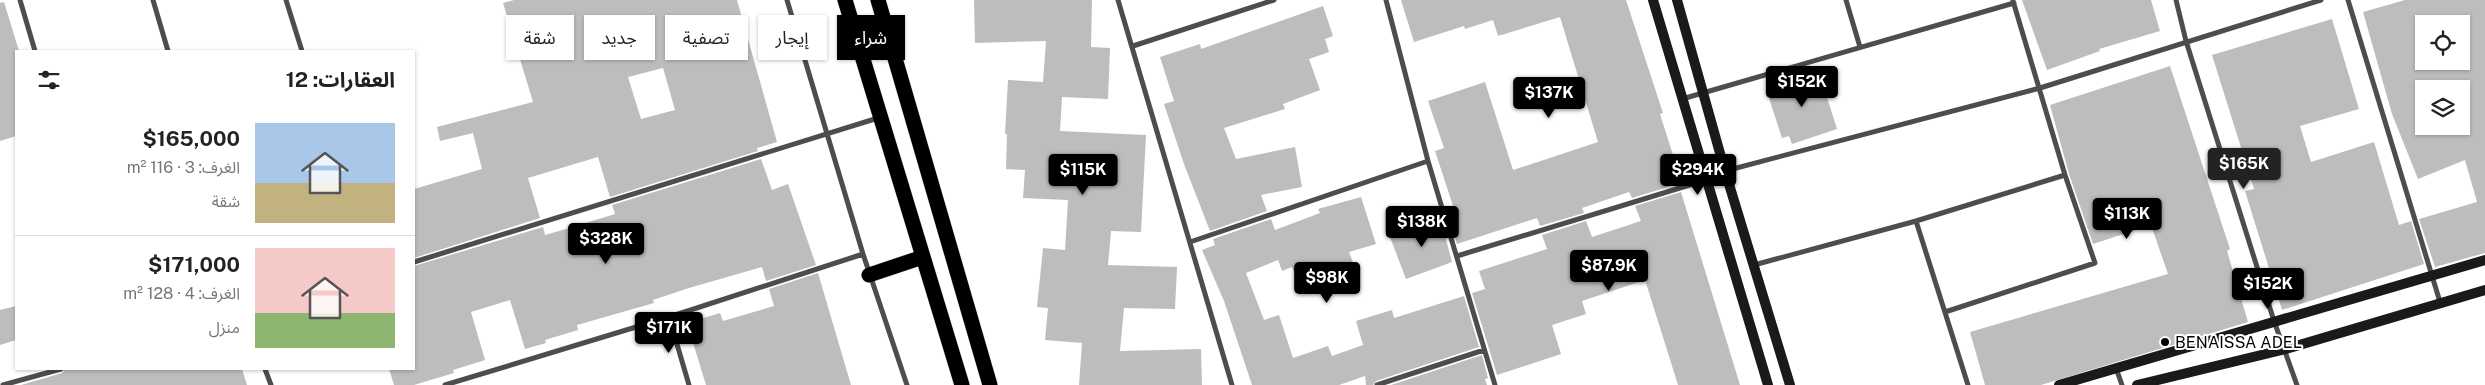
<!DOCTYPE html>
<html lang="ar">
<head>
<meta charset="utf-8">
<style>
  body { margin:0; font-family:"Public Sans","Noto Sans Arabic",sans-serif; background:#f6f6f6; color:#222; direction:rtl; height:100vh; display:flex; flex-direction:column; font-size:19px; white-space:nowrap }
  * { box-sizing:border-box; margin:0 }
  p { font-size:16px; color:#767676 }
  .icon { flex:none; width:28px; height:28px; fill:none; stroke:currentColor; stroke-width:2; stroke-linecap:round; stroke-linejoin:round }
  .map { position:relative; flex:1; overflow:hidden; direction:ltr }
  .panel { position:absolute; left:15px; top:50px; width:400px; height:320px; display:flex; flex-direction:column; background:#fff; border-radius:0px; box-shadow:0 1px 4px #0004; direction:rtl }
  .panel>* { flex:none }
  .guide { position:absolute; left:430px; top:15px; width:475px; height:45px; direction:rtl; display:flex; gap:10px }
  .fabs { position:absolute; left:2415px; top:15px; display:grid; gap:10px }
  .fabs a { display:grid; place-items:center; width:55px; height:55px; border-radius:0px; background:#fff; box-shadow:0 1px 4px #0004; font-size:25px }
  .price { position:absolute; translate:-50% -42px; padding:0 11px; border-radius:5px; background:#000; color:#fff; font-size:16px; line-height:32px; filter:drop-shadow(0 1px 2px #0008) }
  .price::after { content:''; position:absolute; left:50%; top:30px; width:15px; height:11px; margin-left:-8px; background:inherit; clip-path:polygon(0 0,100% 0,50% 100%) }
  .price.selected { background:#222; color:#fff }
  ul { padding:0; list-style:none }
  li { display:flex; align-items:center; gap:15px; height:125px; padding:0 20px }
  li+li { border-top:1px solid #e0e0e0 }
  li span { display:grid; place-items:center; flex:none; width:140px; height:100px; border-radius:0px; color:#555 }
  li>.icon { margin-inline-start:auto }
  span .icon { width:60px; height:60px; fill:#fffc; stroke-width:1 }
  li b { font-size:21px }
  h2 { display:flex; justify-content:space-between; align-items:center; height:60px; padding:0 20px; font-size:21px }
  .chip { padding:0 18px; border-radius:0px; background:#fff; box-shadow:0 1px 4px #0004; font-size:18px; line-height:45px }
  .chip.selected { background:#000; color:#fff }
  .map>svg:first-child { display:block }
  .building { fill:#bdbdbd; fill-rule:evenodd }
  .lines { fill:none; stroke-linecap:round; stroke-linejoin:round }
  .highway-casing { stroke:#dbdbdb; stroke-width:16 }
  .street { stroke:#4d4d4d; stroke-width:5 }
  .secondary { stroke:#1a1a1a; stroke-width:10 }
  .highway { stroke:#000; stroke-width:15 }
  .poi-dot { fill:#000; stroke:#fff; stroke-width:2 }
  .labels { text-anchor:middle; stroke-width:4; stroke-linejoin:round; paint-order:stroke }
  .poi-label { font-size:16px; fill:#000; stroke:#fff; text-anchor:start }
</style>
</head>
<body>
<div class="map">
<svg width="2485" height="385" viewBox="0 0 2485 385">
  <rect width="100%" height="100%" fill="#fff"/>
  <!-- building -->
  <path class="building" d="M514 0H737L777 142 757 148 758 151 610 197 598 157 528 178 540 218 414 258V189L482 169 473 133 440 141 437 127 533 102 503 3ZM663 68 675 110 641 119 628 77Z
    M974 0H1092L1091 47 1110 48 1108 99 1062 97 1060 131 1146 135 1141 232 1111 231 1108 265 1177 267 1175 309 1124 308 1120 351 1201 349 1202 385H1079L1082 343 1045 340 1048 308 1037 307 1043 248 1065 250 1068 200 1023 198 1025 170 1006 169 1007 134H1005L1008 80 1043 82 1046 41 975 43Z
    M1401 0H1626L1663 113 1660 114 1680 177 1676 178 1678 184 1632 198 1629 192 1582 208 1584 213 1540 226 1537 218 1457 244 1448 214 1455 212 1435 151 1444 148 1428 101 1485 82 1513 170 1598 142 1560 17 1498 36 1493 20 1465 29 1464 26 1414 42Z
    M2022 0H2151L2160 31 2099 49 2100 51 2047 70Z
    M2405 0H2485V253L2435 267 2419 219 2477 202 2465 160 2418 179 2392 114 2363 12ZM2424 24H2461V61H2424ZM2456 84 2457 89H2461V103L2468 126H2424V89H2439Z
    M4 2 19 51H16V136L0 141V3Z
    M1323 6 1333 36 1325 39 1329 52 1309 59 1320 90 1283 104 1285 109 1224 128 1236 159 1295 147 1302 187 1261 195 1267 211 1210 231 1184 164 1164 104 1174 101 1160 57 1200 44 1201 49Z
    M2332 19 2359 109 2300 126 2311 162 2374 142 2399 225 2411 221 2424 264 2282 310 2245 191 2254 189 2212 55Z
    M2170 66 2230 249 2227 251 2248 322 2041 385H1985L1970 332 2168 274 2151 225 2093 244 2069 174 2050 105Z
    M1819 72 1837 129 1792 144 1789 136 1782 138 1766 89Z
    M761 159 772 190 788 184 816 265 766 281 762 267 689 288 653 300 654 303 577 325 578 330 545 340 546 343 525 349 510 300 471 312 485 360 453 370 454 373 414 385H394L389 369H414V266L543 227 545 235 566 229 615 214 612 205Z
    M1681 192 1740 385H1678L1645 280 1582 301 1586 314 1552 325 1561 354 1497 375 1472 293 1485 289 1479 271 1547 249 1542 235 1586 221 1592 237 1641 221 1635 206Z
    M1361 197 1376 244 1349 252 1355 268 1300 289 1292 267 1282 271 1278 260 1246 273 1264 320 1279 315 1293 358 1328 346 1332 356 1363 345 1356 321 1392 310 1394 318 1464 296 1479 347 1376 381 1373 385H1366L1365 376 1339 385H1252L1224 301 1202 250 1215 245 1213 239 1271 219 1275 230 1320 213 1318 209Z
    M1440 217 1452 262 1406 279 1390 237Z
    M818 273 851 385H706L687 323 720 313 723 321 774 306 769 289Z
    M16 306V340L0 345V310Z
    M1482 355 1488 378 1485 379 1487 385H1391Z
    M65 369H242L247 385H21L62 373Z"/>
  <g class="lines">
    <defs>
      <path id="highway" d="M845 0 962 385
        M878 0 990 385
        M869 275 923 257"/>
    </defs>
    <!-- highway casing -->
    <use href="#highway" class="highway-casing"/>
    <!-- street -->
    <path class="street" d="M20 0 35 51
      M153 0 168 51
      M286 0 302 51
      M787 0 863 254 907 385
      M1118 0 1232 385
      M1386 0 1428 161 1495 385
      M1846 0 1860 47
      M2176 0 2186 41 2274 321 2297 385
      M2348 0 2440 302
      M2013 1 2065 175
      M1133 46 1274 0
      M1682 99 2014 3
      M1916 221 2065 175 2095 263 1945 312
      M1190 242 1428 161
      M1457 256 1706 180 1725 171 2040 88 2321 0
      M414 262 878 118
      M1754 265 1916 221 1968 385
      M669 317 689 385
      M2116 368 2122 385
      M265 369 271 385
      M3 385 61 369
      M445 385 669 317 863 254
      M1377 385 1484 350"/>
    <!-- secondary -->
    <path class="secondary" d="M1653 0 1768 385
      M1677 0 1725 171 1790 385
      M2059 385 2485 260
      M2137 385 2286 349 2485 290"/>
    <!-- highway -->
    <use href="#highway" class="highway"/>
  </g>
  <!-- markers -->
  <circle class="poi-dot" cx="2165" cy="342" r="5"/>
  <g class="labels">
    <!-- poi labels -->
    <g class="poi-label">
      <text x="2175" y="348">BENAISSA ADEL</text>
    </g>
  </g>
</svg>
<div class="fabs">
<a><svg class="icon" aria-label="locate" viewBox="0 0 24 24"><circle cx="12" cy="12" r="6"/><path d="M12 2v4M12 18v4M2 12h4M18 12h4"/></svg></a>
<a><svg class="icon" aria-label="layers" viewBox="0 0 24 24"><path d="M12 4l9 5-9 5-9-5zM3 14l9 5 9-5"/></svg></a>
</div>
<b class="price" style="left:1802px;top:108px">$152K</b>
<b class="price" style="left:1549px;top:119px">$137K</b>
<b class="price selected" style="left:2244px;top:190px">$165K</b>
<b class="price" style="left:1083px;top:196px">$115K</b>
<b class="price" style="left:1698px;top:196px">$294K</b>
<b class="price" style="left:2127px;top:240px">$113K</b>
<b class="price" style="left:1422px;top:248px">$138K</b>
<b class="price" style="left:606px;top:265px">$328K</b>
<b class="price" style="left:1609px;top:292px">$87.9K</b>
<b class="price" style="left:1327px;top:304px">$98K</b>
<b class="price" style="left:2268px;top:310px">$152K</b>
<b class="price" style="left:669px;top:354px">$171K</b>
<div class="guide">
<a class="chip selected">شراء</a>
<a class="chip">إيجار</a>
<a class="chip">تصفية</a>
<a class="chip">جديد</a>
<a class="chip">شقة</a>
</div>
<section class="panel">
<h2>العقارات: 12<svg class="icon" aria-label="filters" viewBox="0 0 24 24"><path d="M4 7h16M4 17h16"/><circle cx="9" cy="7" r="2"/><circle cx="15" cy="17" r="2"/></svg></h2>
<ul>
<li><span style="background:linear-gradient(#a9c7e8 60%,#c2b280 0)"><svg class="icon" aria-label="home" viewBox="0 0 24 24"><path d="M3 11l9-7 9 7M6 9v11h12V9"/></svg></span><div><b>$165,000</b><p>الغرف: 3 · 116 m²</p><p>شقة</p></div></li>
<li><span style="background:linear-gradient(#f6c9c9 65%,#8fb573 0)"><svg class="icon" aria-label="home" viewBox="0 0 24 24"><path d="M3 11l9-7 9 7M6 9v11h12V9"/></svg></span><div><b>$171,000</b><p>الغرف: 4 · 128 m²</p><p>منزل</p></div></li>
</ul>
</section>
</div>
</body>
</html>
